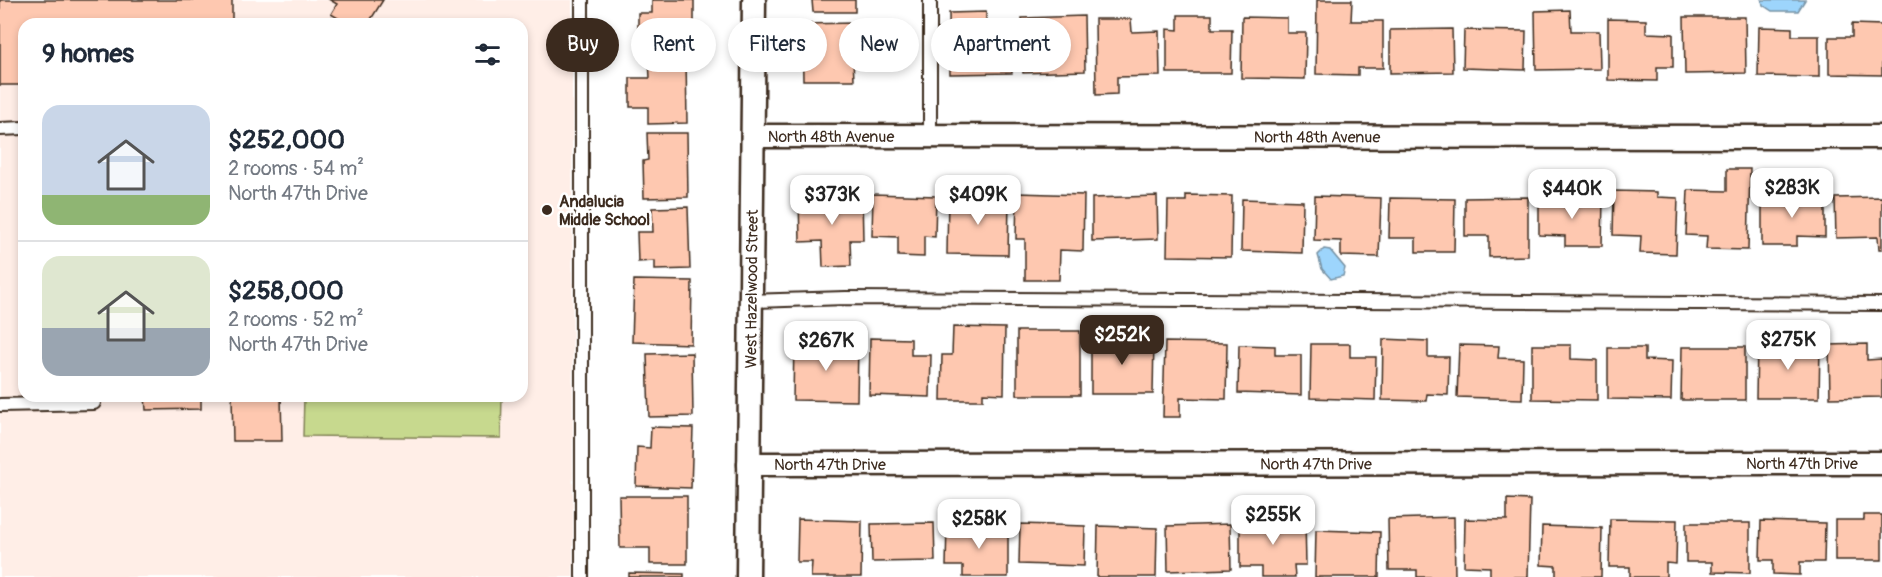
<!DOCTYPE html>
<html lang="en">
<head>
<meta charset="utf-8">
<style>
  body { margin:0; font-family:Pangolin,sans-serif; background:#f2f2f3; color:#1f2937; height:100vh; display:flex; flex-direction:column; font-size:22px; white-space:nowrap }
  * { box-sizing:border-box; margin:0 }
  p { font-size:20px; color:#747a83 }
  .icon { flex:none; width:33px; height:33px; fill:none; stroke:currentColor; stroke-width:2; stroke-linecap:round; stroke-linejoin:round }
  .map { position:relative; flex:1; overflow:hidden }
  .side { position:absolute; left:18px; top:18px; width:510px; height:384px; display:flex; flex-direction:column; background:#fff; border-radius:18px; box-shadow:0 3px 9px #0003 }
  .side>* { flex:none }
  .hud { position:absolute; left:546px; top:18px; width:570px; height:54px; display:flex; gap:12px }
  .price { position:absolute; translate:-50% -51px; padding:0 14px; border-radius:12px; background:#fff; color:#222; font-size:20px; line-height:39px; filter:drop-shadow(0 2px 3px #0008) }
  .price::after { content:''; position:absolute; left:50%; top:36px; width:18px; height:14px; margin-left:-9px; background:inherit; clip-path:polygon(0 0,100% 0,50% 100%) }
  .price.selected { background:#3b2a1e; color:#fff }
  ul { padding:0; list-style:none }
  li { display:flex; align-items:center; gap:18px; height:150px; padding:0 24px }
  li+li { border-top:2px solid #e0e1e3 }
  li span { display:grid; place-items:center; flex:none; width:168px; height:120px; border-radius:18px; color:#555 }
  li>.icon { margin-inline-start:auto }
  span .icon { width:72px; height:72px; fill:#fffc; stroke-width:1 }
  li b { font-size:26px }
  h2 { display:flex; justify-content:space-between; align-items:center; height:72px; padding:0 24px; font-size:26px }
  .chip { padding:0 21px; border-radius:27px; background:#fff; box-shadow:0 3px 9px #0003; font-size:21px; line-height:54px }
  .chip.selected { background:#3b2a1e; color:#fff }
  .map>svg:first-child { display:block }
  .built { fill:#ffeee7; fill-rule:evenodd }
  .green { fill:#c7d98e; stroke:#818256; stroke-width:1.5 }
  .water { fill:#9dd5fc; stroke:#7691a3; stroke-width:1.5 }
  .building { fill:#fec8b0; stroke:#3b2a1e; stroke-width:1.5 }
  .lines { fill:none; stroke-linecap:round; stroke-linejoin:round }
  .lane-casing { stroke:#3b2a1e; stroke-width:16 }
  .street-casing { stroke:#3b2a1e; stroke-width:27 }
  .lane { stroke:#fff; stroke-width:12 }
  .street { stroke:#fff; stroke-width:22 }
  .poi-dot { fill:#3b2a1e; stroke:#fff; stroke-width:2 }
  .labels { text-anchor:middle; stroke-width:5; stroke-linejoin:round; paint-order:stroke }
  .street-label { font-size:16px; fill:#3b2a1e; stroke:#fff }
  .poi-label { font-size:16px; font-weight:bold; fill:#3b2a1e; stroke:#fff; text-anchor:start }
</style>
</head>
<body>
<div class="map">
<svg width="1882" height="577" viewBox="0 0 1882 577">
  <rect width="100%" height="100%" fill="#fff"/>
  <filter id="ink" filterUnits="userSpaceOnUse"><feTurbulence type="fractalNoise" baseFrequency=".0167" numOctaves="2"/><feDisplacementMap in="SourceGraphic" scale="12" xChannelSelector="R" yChannelSelector="G"/><feConvolveMatrix kernelMatrix="1 2 1 2 8 2 1 2 1" color-interpolation-filters="sRGB"/></filter>
  <g filter="url(#ink)">
    <!-- built -->
    <path class="built" d="M0 0H572L573 577H0ZM24 24H522V396H24Z"/>
    <!-- green -->
    <path class="green" d="M304 396H502L501 438 303 436Z"/>
    <!-- water -->
    <path class="water" d="M1762 0H1805L1798 11H1772L1763 5Z
      M1324 249 1330 250 1345 268 1343 276 1331 279 1322 269 1318 255Z"/>
    <!-- building -->
    <path class="building" d="M0 0H232V24H24V85H0Z
      M330 0H383L368 24H348L331 14 337 4Z
      M652 0H694V49H652V37H638V13H652Z
      M812 0H855V12H813Z
      M1317 0H1352L1351 21H1383V68H1358V75L1316 74Z
      M1570 10 1571 31H1599L1600 69 1536 70 1535 11Z
      M986 12V23H1011L1012 73 950 74 949 13Z
      M1178 15H1212V29H1232L1231 73H1167V29L1178 30Z
      M1084 16 1085 71 1023 73 1022 18Z
      M1242 17 1287 18V33H1306L1305 79 1241 78Z
      M1684 17H1745L1746 73 1685 74Z
      M1095 19H1131L1132 32 1159 31 1160 76 1117 77V94L1096 95Z
      M1608 19 1646 20V33L1673 34V67H1657V81L1608 80Z
      M854 23V34H867V59H853L854 80H803L802 24Z
      M1852 24 1882 25V75L1829 74V37H1852Z
      M1759 27 1792 28V36H1819V77L1758 76Z
      M1452 29 1453 72 1390 73V30Z
      M1464 30 1526 31 1525 70 1463 68Z
      M649 59H686L687 123 648 124V107H630V78H650Z
      M647 133H687L688 197 644 198 643 161 648 160Z
      M1727 169H1750L1748 250 1706 249 1707 236 1686 235 1688 190 1727 191Z
      M1614 191 1657 192V197L1678 198 1676 254 1640 253 1641 236 1613 235Z
      M1017 193 1084 195 1083 251 1060 250 1059 280H1025V239H1016Z
      M873 194 936 196 935 237 924 236V257L898 256V237L872 236Z
      M1186 195 1232 196 1231 257 1167 256 1168 201H1186Z
      M862 196 863 240H850L851 266 823 267 822 241 800 242 799 198Z
      M948 196 1009 198 1008 255 947 254Z
      M1157 196 1158 239 1092 241V198Z
      M1315 196 1381 198 1379 257 1341 256V241L1314 240Z
      M1762 196 1825 197V237L1797 236V246H1762Z
      M1528 197V256L1489 257V236H1465V198Z
      M1539 197 1603 198 1602 246H1565V236L1539 235Z
      M1882 197V249H1879L1878 237 1836 238 1835 198Z
      M1390 198 1455 199 1454 252H1416V238H1389Z
      M1242 199 1303 201 1302 253 1241 251Z
      M688 207 690 269 655 270V261L638 262 637 232H653L652 208Z
      M634 280 692 281 691 344 632 342Z
      M953 327 1005 328 1004 394 983 393V400H941L942 355H952Z
      M1017 331H1080V395H1017Z
      M870 338 911 339V355H931L930 397 869 395Z
      M1091 338H1154L1153 394H1091Z
      M1383 339 1428 341V357H1449L1448 395 1427 394 1426 401 1382 400Z
      M794 342 858 343 857 401 793 400Z
      M1165 342 1227 343 1226 399 1180 398V417H1163Z
      M1311 344H1350V357H1376L1375 400 1310 398Z
      M1757 344 1820 345 1819 398H1756Z
      M1867 344V360L1882 359V397L1830 398 1829 345Z
      M1239 345 1275 346V355H1301V395L1238 393Z
      M1459 345 1499 346 1498 358 1523 359 1522 399 1457 397Z
      M1532 345H1571V359L1597 360V400L1532 399Z
      M1682 347H1745V400H1681Z
      M1608 348H1645V360L1672 361 1671 400 1608 399Z
      M692 353 693 416 649 417 647 354Z
      M145 396H201V409L146 410Z
      M232 396H281L282 441H233Z
      M651 427 693 428 691 488 636 486 637 447 650 448Z
      M619 496H687V564H650V548H620Z
      M1507 499 1530 500 1528 577H1490V567L1464 566 1465 519 1507 520Z
      M1864 515H1882V560H1835V520H1864Z
      M1454 517 1455 577H1417V570H1389L1388 519Z
      M798 519 862 521 861 577H811L812 562H797Z
      M1610 519 1677 520 1676 564 1666 563V577H1630V567H1609Z
      M1305 520 1306 565H1294L1295 577H1261V567H1240V521Z
      M1761 521 1825 523 1824 562H1800V575L1773 574V560H1760Z
      M934 523 935 561 872 562 871 524Z
      M1686 523H1750V573L1712 572V562H1686Z
      M1020 524 1085 526 1084 566 1019 564Z
      M1230 524 1231 569 1168 571 1167 526Z
      M947 525H1008V577H963V566H946Z
      M1098 526 1157 528 1156 577H1097Z
      M1542 526 1602 528 1601 577H1556V566L1541 565Z
      M1316 530 1380 532 1379 577H1315Z
      M629 573 684 574V577H629Z"/>
    <g class="lines">
      <defs>
        <path id="lane" d="M582 0V577
          M930 0V135
          M0 129 24 128
          M751 301 846 298 1882 304
          M0 405 94 403V396"/>
        <g id="street">
          <path id="s1" d="M753 136 1882 137"/>
          <path id="s2" d="M749 464 1882 463"/>
          <path id="s3" d="M748 577 754 0"/>
        </g>
      </defs>
      <!-- lane casing -->
      <use href="#lane" class="lane-casing"/>
      <!-- street casing -->
      <use href="#street" class="street-casing"/>
      <!-- lane -->
      <use href="#lane" class="lane"/>
      <!-- street -->
      <use href="#street" class="street"/>
    </g>
  </g>
  <!-- markers -->
  <circle class="poi-dot" cx="547" cy="210" r="6"/>
  <g class="labels">
    <!-- street labels -->
    <g class="street-label">
      <text dy="6" stroke="none"><textPath href="#s1" startOffset="78">North 48th Avenue</textPath></text>
      <text dy="6" stroke="none"><textPath href="#s1" startOffset="564">North 48th Avenue</textPath></text>
      <text dy="6" stroke="none"><textPath href="#s3" startOffset="288">West Hazelwood Street</textPath></text>
      <text dy="6" stroke="none"><textPath href="#s2" startOffset="567">North 47th Drive</textPath></text>
      <text dy="6" stroke="none"><textPath href="#s2" startOffset="1053">North 47th Drive</textPath></text>
      <text dy="6" stroke="none"><textPath href="#s2" startOffset="81">North 47th Drive</textPath></text>
    </g>
    <!-- poi labels -->
    <g class="poi-label">
      <text x="559" y="207">Andalucia<tspan x="559" dy="18">Middle School</tspan></text>
    </g>
  </g>
</svg>
<b class="price" style="left:1792px;top:219px">$283K</b>
<b class="price" style="left:1572px;top:220px">$440K</b>
<b class="price" style="left:832px;top:226px">$373K</b>
<b class="price" style="left:978px;top:226px">$409K</b>
<b class="price selected" style="left:1122px;top:366px">$252K</b>
<b class="price" style="left:1788px;top:371px">$275K</b>
<b class="price" style="left:826px;top:372px">$267K</b>
<b class="price" style="left:1273px;top:546px">$255K</b>
<b class="price" style="left:979px;top:550px">$258K</b>
<div class="hud">
<a class="chip selected">Buy</a>
<a class="chip">Rent</a>
<a class="chip">Filters</a>
<a class="chip">New</a>
<a class="chip">Apartment</a>
</div>
<section class="side">
<h2>9 homes<svg class="icon" aria-label="filters" viewBox="0 0 24 24"><path d="M4 7h16M4 17h16"/><circle cx="9" cy="7" r="2"/><circle cx="15" cy="17" r="2"/></svg></h2>
<ul>
<li><span style="background:linear-gradient(#c9d6e8 75%,#8fb573 0)"><svg class="icon" aria-label="home" viewBox="0 0 24 24"><path d="M3 11l9-7 9 7M6 9v11h12V9"/></svg></span><div><b>$252,000</b><p>2 rooms · 54 m²</p><p>North 47th Drive</p></div></li>
<li><span style="background:linear-gradient(#dfe7d0 60%,#9aa5b1 0)"><svg class="icon" aria-label="home" viewBox="0 0 24 24"><path d="M3 11l9-7 9 7M6 9v11h12V9"/></svg></span><div><b>$258,000</b><p>2 rooms · 52 m²</p><p>North 47th Drive</p></div></li>
</ul>
</section>
</div>
</body>
</html>
